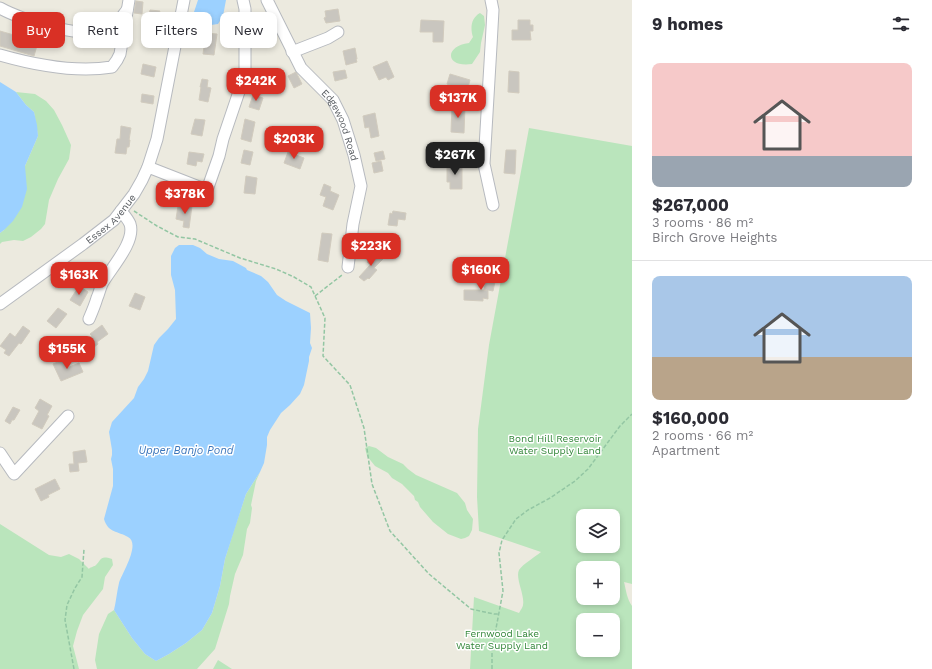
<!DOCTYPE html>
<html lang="en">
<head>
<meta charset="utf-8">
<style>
  body { margin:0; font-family:"Work Sans",sans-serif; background:#f2f2f3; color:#2b2b33; height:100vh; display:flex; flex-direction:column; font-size:15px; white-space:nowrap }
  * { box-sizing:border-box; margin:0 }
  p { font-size:13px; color:#7c7c81 }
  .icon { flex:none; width:22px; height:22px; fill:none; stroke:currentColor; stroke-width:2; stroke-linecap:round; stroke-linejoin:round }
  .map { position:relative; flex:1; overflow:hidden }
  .details { display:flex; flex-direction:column; background:#fff; width:300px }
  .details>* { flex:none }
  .banner { position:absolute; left:12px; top:12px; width:380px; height:36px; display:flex; gap:8px }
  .controls { position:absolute; left:576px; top:509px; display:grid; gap:8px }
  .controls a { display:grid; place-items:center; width:44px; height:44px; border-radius:8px; background:#fff; box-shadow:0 2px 6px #0003; font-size:20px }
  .price { position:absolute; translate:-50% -34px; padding:0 9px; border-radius:8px; background:#d93025; color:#fff; font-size:13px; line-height:26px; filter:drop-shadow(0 1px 2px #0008) }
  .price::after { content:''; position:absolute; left:50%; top:24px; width:12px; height:9px; margin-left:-6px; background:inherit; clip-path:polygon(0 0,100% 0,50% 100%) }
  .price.selected { background:#222; color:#fff }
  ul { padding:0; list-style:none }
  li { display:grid; align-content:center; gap:8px; height:212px; padding:0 20px }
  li+li { border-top:1px solid #e1e1e2 }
  li span { display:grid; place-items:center; height:124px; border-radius:8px; color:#555 }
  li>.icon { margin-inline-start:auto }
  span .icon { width:72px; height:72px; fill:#fffc; stroke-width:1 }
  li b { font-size:17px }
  h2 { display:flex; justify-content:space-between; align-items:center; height:48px; padding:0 20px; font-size:17px }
  .pill { padding:0 14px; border-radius:8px; background:#fff; box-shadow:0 2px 6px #0003; font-size:14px; line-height:36px }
  .pill.selected { background:#d93025; color:#fff }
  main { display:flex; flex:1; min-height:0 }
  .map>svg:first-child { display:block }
  .green { fill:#bae5bc; fill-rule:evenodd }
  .water { fill:#9cd1ff }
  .building { fill:#c9c6bf; stroke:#d1cbbe }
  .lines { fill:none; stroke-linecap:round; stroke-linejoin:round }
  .minor-casing { stroke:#b7babf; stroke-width:13 }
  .path { stroke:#93c6a3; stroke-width:1.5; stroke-dasharray:4 2; stroke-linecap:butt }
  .minor { stroke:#fff; stroke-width:11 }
  .labels { text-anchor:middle; stroke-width:3; stroke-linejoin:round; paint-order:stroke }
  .street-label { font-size:10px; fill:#585c61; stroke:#fff }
  .park-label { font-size:10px; fill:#328639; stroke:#fff }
  .water-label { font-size:11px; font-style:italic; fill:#3b76bc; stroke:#fff }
</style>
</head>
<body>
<main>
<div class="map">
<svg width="632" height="669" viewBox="0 0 632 669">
  <rect width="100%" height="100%" fill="#eceadf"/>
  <!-- green -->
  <path class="green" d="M480 13 484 16 485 25 481 43 480 52 472 64C445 68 444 46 469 43L473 37C470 28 471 18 480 13Z
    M16 92 35 94 46 101 54 110 62 125 71 145 69 159 58 179 49 200 45 224 41 229 31 237 23 241 14 240 2 242 0 244V233L4 230 25 176V166L38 136 34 112 26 105Z
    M529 128 632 146V584L624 582C626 590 627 599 632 606V669H470L474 597 519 613C520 611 523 607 523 605 525 595 515 578 519 570 523 564 535 557 541 552L479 531 477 497 478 429 489 345ZM583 516H613V546H583ZM583 568H613V598H583ZM583 620H613V650H583Z
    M369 446 376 448 388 457 403 464 408 469 416 475 457 493 465 503 467 510 473 519 472 530 469 536 465 538 461 539 448 534 433 522 420 507 418 502 415 500 414 496 402 484 392 478 388 473 375 466 367 456 365 448Z
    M260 472 256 481 251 505 252 508 250 523 247 529 243 555 235 574 230 596 229 604 215 649 197 669H97L95 660 99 634 108 614 114 610 132 638 145 654 156 661 169 654 186 643 202 630 212 613 220 586 225 559 233 533 246 494Z
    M0 524 49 555 61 557 69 554 79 559 89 569C89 568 94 566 95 566 102 560 99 555 112 559L113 565 105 577 103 589 83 615 77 631 73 646 79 669H0Z
    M218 660 232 669H213Z"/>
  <!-- water -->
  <path class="water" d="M198 0H226L223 16 218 24 211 25 195 15 194 12Z
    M0 82 16 92 26 105 34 112 37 125 38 136 25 166 27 189 22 207 13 221 4 230 0 233Z
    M179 245H193L200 248 207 254 219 259 233 261 246 268 247 270 261 276 268 282 277 295 286 301 310 313 311 328 310 343 312 348 309 357V361L304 385 300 394 290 405 281 413 270 430 267 437V445L264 463 260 472 246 494 225 559 220 586 212 613 202 630 186 643 169 654 156 661 145 654 132 638 114 610C116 602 117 591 119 583 122 573 141 544 128 537 118 531 108 533 104 519L113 486V469L111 459 112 455V450L109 432 112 422 134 398 138 387 144 379 148 371 154 345 159 338 168 329 176 319 175 290 171 275V256L175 248Z"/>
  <!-- building -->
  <path class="building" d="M136 1 143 2 142 14 134 13Z
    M338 9 340 21 326 23 324 18 326 17 325 11Z
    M150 10 160 11 159 13 161 14 159 22 148 20Z
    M421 20 444 21 443 42H433V32H420Z
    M518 20H530V25H533V31H530L531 40H512V30H518Z
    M0 31 38 42 34 56 0 46Z
    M205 33 217 34 214 55 203 54 205 39H204Z
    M355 48 357 59H356L357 62 346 65 343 51Z
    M387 61 394 77 388 80 386 77 379 80 373 67Z
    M143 64 156 67 154 77 141 74Z
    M345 70 347 78 335 81 333 72Z
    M509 71 519 72V93L508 92Z
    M296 72 302 84 294 88 288 76Z
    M450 74 470 80 467 91 447 84Z
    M202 79 208 80 207 87 211 88 208 102 199 100 201 87H200Z
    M142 94 154 96 153 104 141 102Z
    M253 95 263 98 259 110 249 107Z
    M452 106H465L464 133 451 132Z
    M375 113 379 136 371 138 369 127 365 128 363 116Z
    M195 119 205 120 202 136 191 134Z
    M245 119 255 122 251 142 241 139Z
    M121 126 131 128 129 140H130L129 147H127L126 154 115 153 117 139H120Z
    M244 150 253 152 250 165 241 163Z
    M506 150H516L515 174 504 173Z
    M383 151 385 159 376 161 374 153Z
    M189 152 204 154 202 162 197 161 196 166 187 164Z
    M288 152 304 158 300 169 284 163Z
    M381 161 383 171 374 173 372 163Z
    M447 165H462V189H450V182H447Z
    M246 176 257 178 255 194 244 193Z
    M324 184 331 187 330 191 339 195 333 210 323 206 326 197 320 195Z
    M186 205 192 206 189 228 183 227 184 221 176 219 178 206 185 207Z
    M393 211 406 213 405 220 398 219 397 226 388 225 390 213 392 214Z
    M322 233 332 234 328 262 318 260Z
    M375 252 383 259 374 268 377 270 369 279 368 278 364 281 359 277 370 265 367 262Z
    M487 275 496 277 493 291 488 290V299L483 298V301L464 300V290H487H484Z
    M79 286 88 292 80 306 70 300Z
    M135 293 145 297 140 310 129 306Z
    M58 308 67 314 56 328 47 321Z
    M102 325 108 334 97 342 98 344 90 350 84 341 92 336 90 334Z
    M23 326 30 331 21 344 19 343 9 356 4 353 6 350 0 346 10 333 15 337Z
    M63 360 67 368 79 363 83 372 61 381 53 364Z
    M40 399 52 406 47 415 49 416 42 429 32 424 39 411 35 408Z
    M13 407 20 410 14 420H12L10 424 5 421Z
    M85 450 87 462 78 463 79 471 70 472 69 464H74L73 452Z
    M55 479 60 489 48 495 49 497 41 501 35 489Z"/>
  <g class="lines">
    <defs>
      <g id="minor">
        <path id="s1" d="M267 0 301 68 333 100 343 120 354 155 361 186 353 224 348 267"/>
        <path d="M491 0 493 10 491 46 484 164 493 205"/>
        <path d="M0 8C21 20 92 43 113 27 118 23 123 15 127 10"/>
        <path d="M292 52 328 38 338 32"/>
        <path d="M0 55C35 65 76 73 112 67L117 60 120 54 129 0"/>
        <path d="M148 167 207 190 219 156 223 139 245 74V9L243 0"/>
        <path id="s2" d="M0 304 83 244 114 220 134 194 142 180 148 167 157 139 184 0"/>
        <path d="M89 319C92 312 95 305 97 298 99 294 100 288 102 284 110 269 136 242 130 224 128 219 124 215 121 211"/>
        <path d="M0 453 14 474 68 416"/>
      </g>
    </defs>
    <!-- minor casing -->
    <use href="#minor" class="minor-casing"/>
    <!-- path -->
    <path class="path" d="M134 211 157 226 178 237 195 239 240 258 276 269 294 277 311 287 325 318 323 356 350 385 364 428 372 484 390 531 429 574 471 609 494 614H499
      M315 296 342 275
      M74 669 65 620 67 605 75 588 82 577 84 549
      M492 669V650L503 591 499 553 502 540 516 519 528 510 550 498 575 481 588 469 620 426 632 414"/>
    <!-- minor -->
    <use href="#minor" class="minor"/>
  </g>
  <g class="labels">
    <!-- street labels -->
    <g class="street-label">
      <text dy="4" stroke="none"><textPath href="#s1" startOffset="147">Edgewood Road</textPath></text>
      <text dy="4" stroke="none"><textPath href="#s2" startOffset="140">Essex Avenue</textPath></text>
    </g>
    <!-- park labels -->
    <g class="park-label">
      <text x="555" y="442">Bond Hill Reservoir<tspan x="555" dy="12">Water Supply Land</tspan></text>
      <text x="502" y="637">Fernwood Lake<tspan x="502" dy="12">Water Supply Land</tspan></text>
    </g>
    <!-- water labels -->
    <g class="water-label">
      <text x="186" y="454">Upper Banjo Pond</text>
    </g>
  </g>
</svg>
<div class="controls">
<a><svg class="icon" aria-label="layers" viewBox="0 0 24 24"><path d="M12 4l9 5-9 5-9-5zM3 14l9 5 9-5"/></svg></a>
<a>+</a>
<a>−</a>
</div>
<b class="price" style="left:256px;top:102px">$242K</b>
<b class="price" style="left:458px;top:119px">$137K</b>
<b class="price" style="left:294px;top:160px">$203K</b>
<b class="price selected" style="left:455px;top:176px">$267K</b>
<b class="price" style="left:185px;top:215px">$378K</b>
<b class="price" style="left:371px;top:267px">$223K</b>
<b class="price" style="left:481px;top:291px">$160K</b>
<b class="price" style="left:79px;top:296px">$163K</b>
<b class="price" style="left:67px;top:370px">$155K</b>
<div class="banner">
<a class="pill selected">Buy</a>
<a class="pill">Rent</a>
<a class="pill">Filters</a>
<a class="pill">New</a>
</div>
</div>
<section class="details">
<h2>9 homes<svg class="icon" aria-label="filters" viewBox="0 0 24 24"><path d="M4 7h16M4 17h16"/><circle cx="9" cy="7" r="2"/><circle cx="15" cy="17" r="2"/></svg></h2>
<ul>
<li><span style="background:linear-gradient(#f6c9c9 75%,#9aa5b1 0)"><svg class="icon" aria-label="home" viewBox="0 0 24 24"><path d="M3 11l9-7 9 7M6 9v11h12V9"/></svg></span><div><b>$267,000</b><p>3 rooms · 86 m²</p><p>Birch Grove Heights</p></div></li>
<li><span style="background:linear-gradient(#a9c7e8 65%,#b9a48a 0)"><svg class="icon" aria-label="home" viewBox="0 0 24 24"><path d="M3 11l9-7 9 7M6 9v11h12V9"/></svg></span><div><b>$160,000</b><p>2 rooms · 66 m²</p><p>Apartment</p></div></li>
</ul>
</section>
</main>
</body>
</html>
